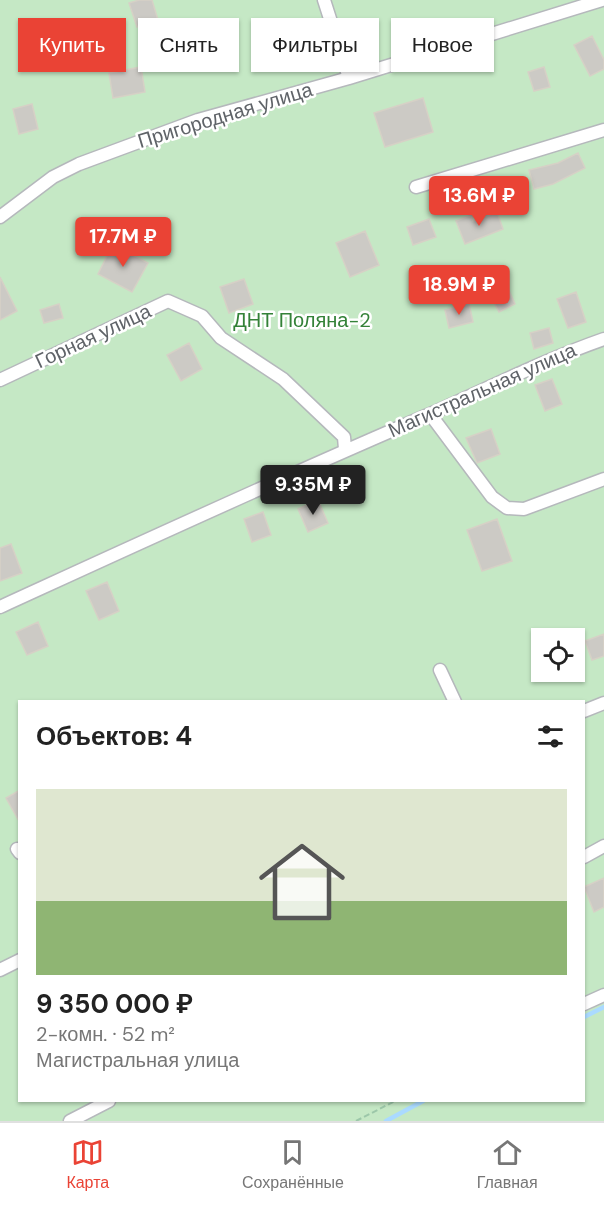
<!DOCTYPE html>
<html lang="ru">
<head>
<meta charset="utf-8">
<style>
  body { margin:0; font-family:"DM Sans",sans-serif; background:#f2f2f2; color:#222; height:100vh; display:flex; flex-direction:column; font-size:22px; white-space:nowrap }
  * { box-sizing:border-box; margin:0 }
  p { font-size:20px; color:#767676 }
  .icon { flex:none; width:33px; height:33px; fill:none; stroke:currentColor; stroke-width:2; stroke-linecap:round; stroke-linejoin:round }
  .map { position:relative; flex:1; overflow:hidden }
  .details { position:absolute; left:18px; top:700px; width:567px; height:402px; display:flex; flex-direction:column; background:#fff; border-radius:0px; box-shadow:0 2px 4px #0004 }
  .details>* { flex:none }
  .guide { position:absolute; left:18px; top:18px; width:568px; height:54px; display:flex; gap:12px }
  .controls { position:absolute; left:531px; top:628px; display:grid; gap:12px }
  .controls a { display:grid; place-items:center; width:54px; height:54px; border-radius:0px; background:#fff; box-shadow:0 2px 4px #0004; font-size:30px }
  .price { position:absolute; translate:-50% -51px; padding:0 14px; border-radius:6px; background:#ea4335; color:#fff; font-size:20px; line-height:39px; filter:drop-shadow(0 2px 3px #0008) }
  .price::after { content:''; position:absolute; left:50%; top:36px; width:18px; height:14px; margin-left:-9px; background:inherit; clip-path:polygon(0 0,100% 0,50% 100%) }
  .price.selected { background:#222; color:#fff }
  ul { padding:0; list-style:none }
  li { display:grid; align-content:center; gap:12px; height:318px; padding:0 18px }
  li span { display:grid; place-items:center; height:186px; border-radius:0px; color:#555 }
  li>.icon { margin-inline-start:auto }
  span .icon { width:108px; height:108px; fill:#fffc; stroke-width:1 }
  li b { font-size:26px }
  h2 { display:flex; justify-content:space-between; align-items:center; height:72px; padding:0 18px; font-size:26px }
  .chip { padding:0 21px; border-radius:0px; background:#fff; box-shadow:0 2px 4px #0004; font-size:21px; line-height:54px }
  .chip.selected { background:#ea4335; color:#fff }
  .dock { display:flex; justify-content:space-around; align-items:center; height:84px; border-top:2px solid #e0e0e0; background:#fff; font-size:16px; color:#767676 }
  .dock a { display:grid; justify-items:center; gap:3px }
  .dock .selected { color:#ea4335 }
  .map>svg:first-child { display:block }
  .green { fill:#c5e8c5; fill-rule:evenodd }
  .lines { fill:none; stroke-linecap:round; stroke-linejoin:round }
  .stream { stroke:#aadaff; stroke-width:4.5 }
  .building { fill:#cccac5; stroke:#d6d1c6; stroke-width:1.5 }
  .street-casing { stroke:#b5b8bc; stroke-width:15 }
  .path { stroke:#9cc7a9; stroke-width:2; stroke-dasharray:6 3; stroke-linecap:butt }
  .street { stroke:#fff; stroke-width:12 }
  .labels { text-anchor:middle; stroke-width:5; stroke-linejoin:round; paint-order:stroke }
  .street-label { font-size:20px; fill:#5f6368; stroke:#fff }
  .park-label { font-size:20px; fill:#348238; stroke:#fff }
</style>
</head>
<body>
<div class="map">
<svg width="604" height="1121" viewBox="0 0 604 1121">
  <rect width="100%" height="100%" fill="#f1efe8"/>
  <!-- green -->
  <path class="green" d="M0 0H604V1121H0ZM542 639H574V672H542ZM20 702H584V1101H20Z"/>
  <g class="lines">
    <!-- stream -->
    <path class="stream" d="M584 1017 604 1007
      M386 1121 423 1101"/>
  </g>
  <!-- building -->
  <path class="building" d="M139 0H152L158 20 137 27 129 3Z
    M592 36 604 60V69L590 76 574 45Z
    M141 67 145 92 113 98 109 73Z
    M544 67 550 87 534 91 528 72Z
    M423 98 433 132 385 147 374 113Z
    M32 104 38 129 19 134 13 109Z
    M578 153 585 168 553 184 534 189 529 170 558 163Z
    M497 212 503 229 465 244 456 221 471 215 473 221Z
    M429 219 436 237 413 245 407 227Z
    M365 231 379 265 350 277 336 243Z
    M113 244 148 263 132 292 98 274Z
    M0 277 17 311 0 320Z
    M244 279 253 304 229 313 220 287Z
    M506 284 515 304 499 312 489 293Z
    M576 292 586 322 568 328 557 299Z
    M59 304 63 318 44 323 40 310Z
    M469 304 473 322 449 328 445 310Z
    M549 328 553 343 534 349 530 333Z
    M189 343 202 369 181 381 167 355Z
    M552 379 562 404 545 411 535 385Z
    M491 429 500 454 477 463 466 438Z
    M346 466 356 487 344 493 333 472Z
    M318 500 328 523 308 532 298 509Z
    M263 512 271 535 252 542 244 519Z
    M497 519 512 561 482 571 467 530Z
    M11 544 22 573 0 581V548Z
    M107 582 119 611 99 620 86 591Z
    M38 622 48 646 27 655 16 632Z
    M604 634V656L592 660 585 641Z
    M20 790V823L6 798Z
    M604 878V907L594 912 584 887Z"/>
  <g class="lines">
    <defs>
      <path id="street" d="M324 0 349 78
        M416 187 604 130
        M0 217 53 177 79 164 198 120 349 78 602 0
        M0 380 168 301 202 316 221 338 283 379 344 437 345 449
        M430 414 492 497 507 508 524 509 604 479
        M0 607C142 542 285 476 428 415 487 389 544 360 604 339
        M440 670 455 702
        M584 711 604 703
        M17 849 20 853
        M584 857 604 846
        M0 970 20 960
        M584 1004 604 995
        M70 1121 109 1101"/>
    </defs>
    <!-- street casing -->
    <use href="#street" class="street-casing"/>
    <!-- path -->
    <path class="path" d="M356 1121 395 1101"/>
    <!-- street -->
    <use href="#street" class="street"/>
  </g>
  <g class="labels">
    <!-- street labels -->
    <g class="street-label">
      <text transform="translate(225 115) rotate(-17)" y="7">Пригородная улица</text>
      <text transform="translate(93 336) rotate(-25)" y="7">Горная улица</text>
      <text transform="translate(482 390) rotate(-24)" y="7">Магистральная улица</text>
    </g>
    <!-- park labels -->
    <g class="park-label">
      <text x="302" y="327">ДНТ Поляна-2</text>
    </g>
  </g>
</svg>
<div class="controls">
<a><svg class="icon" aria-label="locate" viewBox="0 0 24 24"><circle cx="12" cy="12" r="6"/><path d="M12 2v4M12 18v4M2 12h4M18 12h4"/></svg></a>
</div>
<b class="price" style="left:479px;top:227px">13.6M ₽</b>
<b class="price" style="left:123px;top:268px">17.7M ₽</b>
<b class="price" style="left:459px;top:316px">18.9M ₽</b>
<b class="price selected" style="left:313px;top:516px">9.35M ₽</b>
<div class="guide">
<a class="chip selected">Купить</a>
<a class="chip">Снять</a>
<a class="chip">Фильтры</a>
<a class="chip">Новое</a>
</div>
<section class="details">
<h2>Объектов: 4<svg class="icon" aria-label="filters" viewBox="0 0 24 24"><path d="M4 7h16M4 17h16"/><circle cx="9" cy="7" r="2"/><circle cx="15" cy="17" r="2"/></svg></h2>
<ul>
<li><span style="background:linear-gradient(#dfe7d0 60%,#8fb573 0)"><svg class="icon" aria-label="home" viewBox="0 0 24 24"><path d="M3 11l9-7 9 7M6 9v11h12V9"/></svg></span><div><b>9 350 000 ₽</b><p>2-комн. · 52 m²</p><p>Магистральная улица</p></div></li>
</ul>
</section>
</div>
<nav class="dock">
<a class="selected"><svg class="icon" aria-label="map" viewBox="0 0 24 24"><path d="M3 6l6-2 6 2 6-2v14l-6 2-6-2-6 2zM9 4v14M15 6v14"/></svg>Карта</a>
<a><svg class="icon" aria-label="saved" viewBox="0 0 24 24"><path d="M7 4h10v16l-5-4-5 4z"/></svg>Сохранённые</a>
<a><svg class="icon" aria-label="home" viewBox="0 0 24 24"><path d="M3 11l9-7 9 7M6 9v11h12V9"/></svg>Главная</a>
</nav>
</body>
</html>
